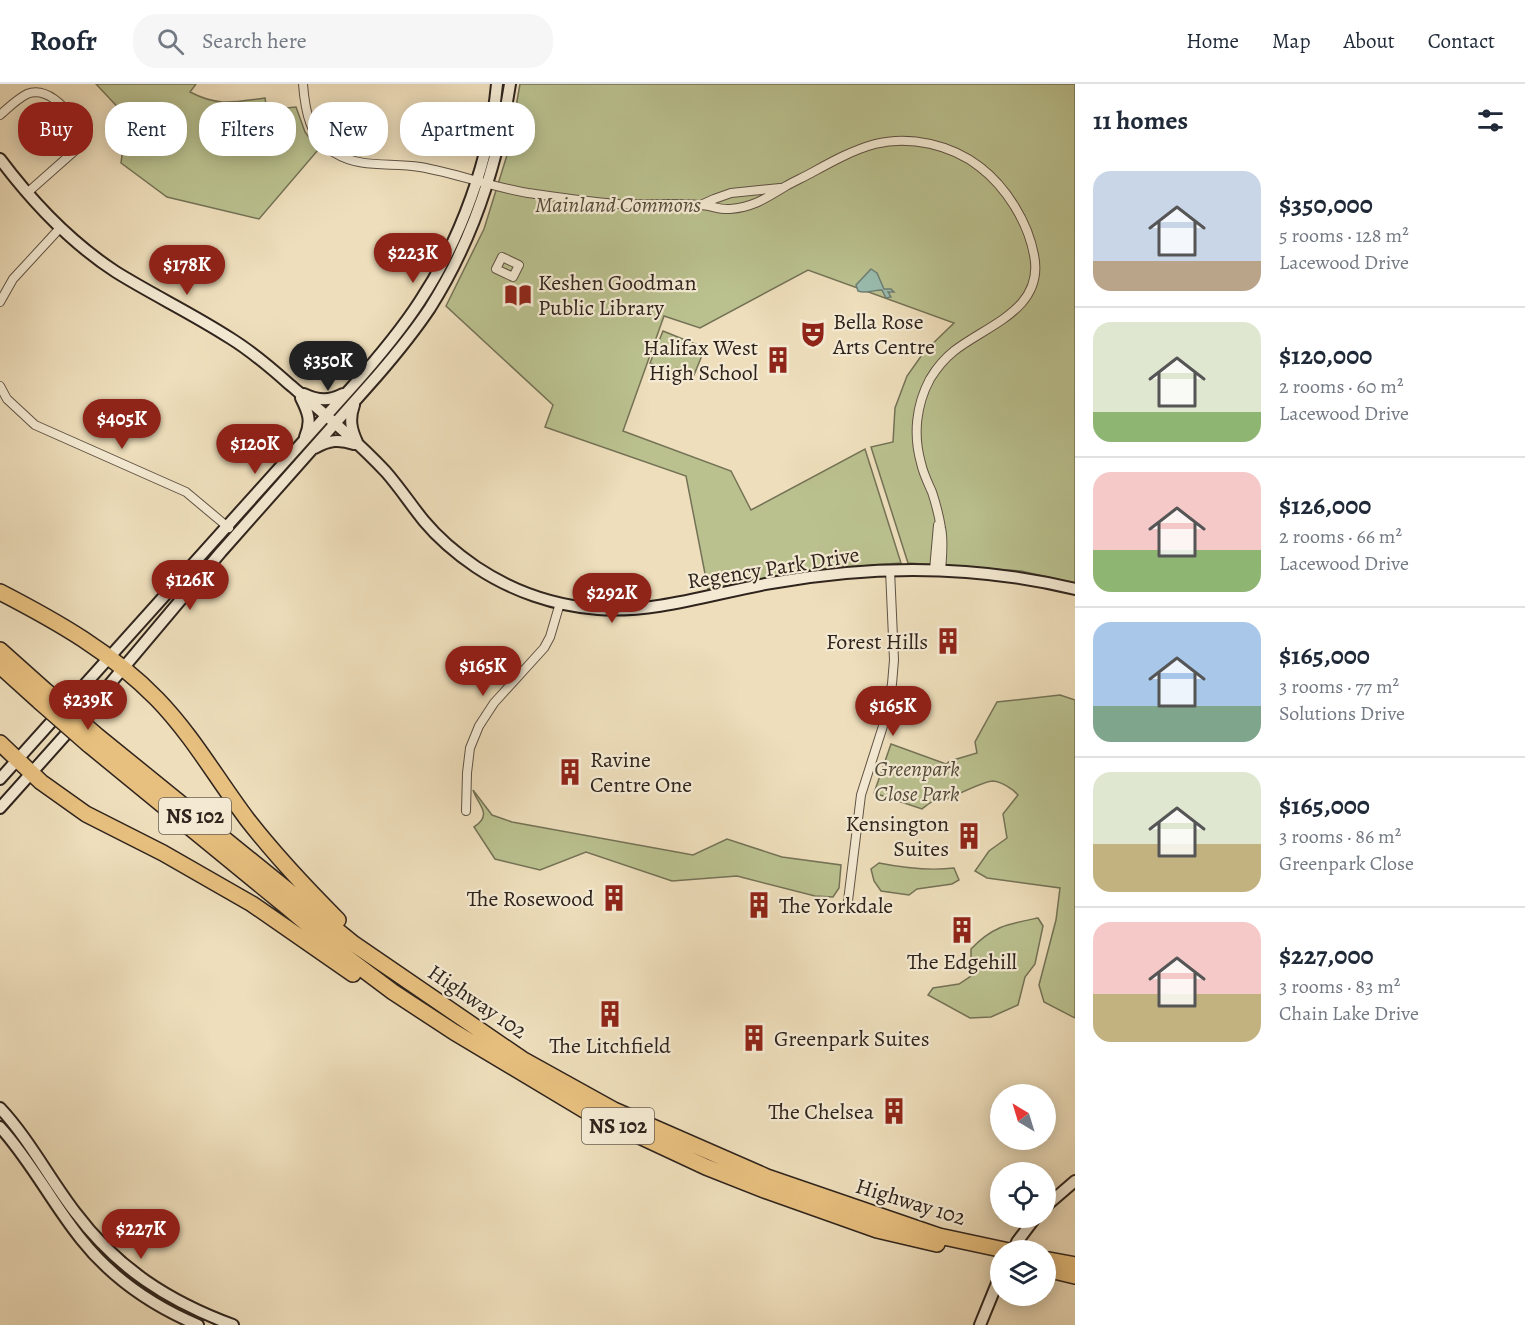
<!DOCTYPE html>
<html lang="en">
<head>
<meta charset="utf-8">
<style>
  body { margin:0; font-family:Alegreya,serif; background:#f6f6f7; color:#1f2937; height:100vh; display:flex; flex-direction:column; font-size:22px; white-space:nowrap }
  * { box-sizing:border-box; margin:0 }
  p { font-size:20px; color:#747a83 }
  .icon { flex:none; width:33px; height:33px; fill:none; stroke:currentColor; stroke-width:2; stroke-linecap:round; stroke-linejoin:round }
  .map { position:relative; flex:1; overflow:hidden }
  .panel { display:flex; flex-direction:column; background:#fff; width:450px }
  .panel>* { flex:none }
  .guide { position:absolute; left:18px; top:18px; width:570px; height:54px; display:flex; gap:12px }
  .needle { width:39px; rotate:322deg }
  .fabs { position:absolute; left:990px; top:1000px; display:grid; gap:12px }
  .fabs a { display:grid; place-items:center; width:66px; height:66px; border-radius:50%; background:#fff; box-shadow:0 3px 15px #0003; font-size:30px }
  .price { position:absolute; translate:-50% -51px; padding:0 14px; border-radius:21px; background:#8f2418; color:#fff; font-size:20px; line-height:39px; filter:drop-shadow(0 2px 3px #0008) }
  .price::after { content:''; position:absolute; left:50%; top:36px; width:18px; height:14px; margin-left:-9px; background:inherit; clip-path:polygon(0 0,100% 0,50% 100%) }
  .price.active { background:#222; color:#fff }
  ul { padding:0; list-style:none }
  li { display:flex; align-items:center; gap:18px; height:150px; padding:0 18px }
  li+li { border-top:2px solid #e0e1e3 }
  li span { display:grid; place-items:center; flex:none; width:168px; height:120px; border-radius:18px; color:#555 }
  li>.icon { margin-inline-start:auto }
  span .icon { width:72px; height:72px; fill:#fffc; stroke-width:1 }
  li b { font-size:26px }
  h2 { display:flex; justify-content:space-between; align-items:center; height:72px; padding:0 18px; font-size:26px }
  .pill { padding:0 21px; border-radius:24px; background:#fff; box-shadow:0 3px 15px #0003; font-size:21px; line-height:54px }
  .pill.active { background:#8f2418; color:#fff }
  header { display:flex; align-items:center; gap:36px; box-sizing:border-box; height:84px; padding:0 30px; background:#fff; border-bottom:2px solid #e0e1e3 }
  header strong { font-size:28px }
  nav { display:flex; gap:33px; margin-inline-start:auto; font-size:21px }
  .search { width:420px; height:54px; background:#f6f6f7; display:flex; align-items:center; gap:15px; box-sizing:border-box; padding:0 21px; border-radius:24px; color:#747a83; font-size:22px }
  main { display:flex; flex:1; min-height:0 }
  .map>svg:first-child { display:block }
  .green { fill:#bac18f; stroke:#747256; stroke-width:1.5 }
  .water { fill:#99bcae; stroke:#6f7f74; stroke-width:1.5 }
  .lines { fill:none; stroke-linecap:round; stroke-linejoin:round }
  .street-casing { stroke:#5f5244; stroke-width:10 }
  .secondary-casing { stroke:#2f241d; stroke-width:14 }
  .highway-casing { stroke:#2f241d; stroke-width:18 }
  .street { stroke:#f4ead3; stroke-width:8 }
  .secondary { stroke:#f4ead3; stroke-width:10 }
  .highway { stroke:#e7bf7e; stroke-width:15 }
  .highway-bridge-casing { stroke:#2f241d; stroke-width:18; stroke-linecap:butt }
  .highway-bridge { stroke:#e7bf7e; stroke-width:15 }
  .labels { text-anchor:middle; stroke-width:4.5; stroke-linejoin:round; paint-order:stroke }
  .shield { fill:#f4ead3; stroke:#6a5f54; stroke-width:1.5 }
  .shield-label { font-size:21px; font-weight:bold; fill:#2f241d }
  .park-label { font-size:22px; font-style:italic; fill:#524b3a; stroke:#f4ead3 }
  .poi-label { font-size:22px; fill:#2f241d; stroke:#f4ead3; text-anchor:start }
  .street-label { font-size:22px; fill:#2f241d; stroke:#f4ead3 }
</style>
</head>
<body>
<header>
<strong>Roofr</strong>
<div class="search"><svg class="icon" aria-label="search" viewBox="0 0 24 24"><circle cx="10" cy="10" r="6"/><path d="M15 15l6 6"/></svg>Search here</div>
<nav><a>Home</a><a>Map</a><a>About</a><a>Contact</a></nav>
</header>
<main>
<div class="map">
<svg width="1075" height="1241" viewBox="0 0 1075 1241">
  <rect width="100%" height="100%" fill="#eedebb"/>
  <filter id="stains"><feTurbulence type="fractalNoise" baseFrequency=".00333" numOctaves="4"/><feColorMatrix values="0 0 0 0 .2 0 0 0 0 .09 0 0 0 0 .02 0 0 0 .5 -.17"/></filter>
  <radialGradient id="worn" r=".72"><stop offset=".6" stop-color="#630" stop-opacity="0"/><stop offset="1" stop-color="#630" stop-opacity=".3"/></radialGradient>
  <!-- green -->
  <path class="green" d="M96 0H196L190 8C219 23 234 18 265 14L267 26 296 23 305 48 318 66 259 135 167 113 121 79 127 33Z
    M520 0H1075V499L1021 487 908 479 871 363 893 358 895 324 907 292 924 268 954 239 808 186 700 244 664 232 623 347 731 387 751 426 865 365 901 479 808 486 708 505 686 392 545 343 553 321 446 222 484 145 508 68Z
    M663 247 705 264 694 291 677 284 675 289 650 279Z
    M1060 611 1075 616V934L1044 918 1039 901 1056 836 1060 804 987 794 975 787 989 767 1007 754 1003 730 1018 711C1013 705 1002 698 993 697 984 697 957 711 947 715 937 712 930 719 922 725L874 709 891 660 946 680 950 677 977 669 975 658 997 618Z
    M473 706 492 731 512 738 693 771 727 755 782 773 841 781 839 804 833 813 815 812 737 792 672 797 586 768 540 786 495 775 474 743C494 730 477 720 473 706Z
    M879 779C904 784 929 787 954 784L959 796 952 800 917 805 909 811 881 807 874 797 871 785Z
    M1038 834 1043 842 1035 880 1025 893 1018 921 991 933 970 934 928 911 933 904 959 900 971 892V865C993 842 1008 840 1038 834Z"/>
  <!-- water -->
  <path class="water" d="M871 185 877 189 884 205H891L894 208H888L891 213 886 214 882 206C873 206 866 210 858 207L856 201Z"/>
  <g class="lines">
    <defs>
      <path id="street" d="M303 0C305 27 310 55 335 69 361 85 391 78 420 83 456 89 491 103 528 109 558 113 589 118 619 120 646 121 673 119 700 121 710 121 719 126 730 125 754 123 766 114 786 102 795 97 804 93 813 88 833 77 853 66 875 60 910 51 952 61 980 83 1006 103 1028 138 1034 171 1045 225 987 241 954 267 944 275 936 285 930 295 916 321 913 351 921 379 923 389 928 399 932 408 936 420 939 432 941 444 944 458 942 472 941 487
        M0 31C8 24 17 15 27 10 49 1 69 29 82 43 85 51 83 56 79 63L27 109
        M703 120 714 115 731 109 780 104
        M502 173 519 181 513 193 496 185Z
        M0 218 13 195 60 144
        M0 302 7 315 35 341 186 408 229 444
        M934 486 938 441
        M466 727 467 689 470 664 479 642 494 619 544 564 550 553 560 519
        M848 817 861 711 883 642 892 600 894 576 890 486"/>
      <path id="secondary" d="M0 75C33 119 70 158 116 188 153 211 193 230 230 254 251 267 270 283 289 300 322 328 356 356 386 388 400 404 411 421 424 437 439 455 457 470 476 483 512 507 555 522 598 525 657 529 714 509 771 499 871 481 976 481 1075 505
        M304 310C319 317 329 317 343 310
        M301 314C308 328 312 337 305 353
        M354 321C349 335 351 345 357 358
        M315 364C329 356 339 355 354 360
        M0 695 352 303C376 276 400 248 420 217 461 155 490 75 497 0
        M0 724 93 620 221 468 377 292C396 270 414 248 430 224 473 156 498 78 510 0
        M0 1024C29 1055 49 1094 75 1128 117 1184 168 1217 233 1241
        M0 1043C31 1077 52 1119 81 1155 111 1193 153 1222 198 1241
        M1046 1122 1075 1097
        M1013 1167 1017 1158 1035 1134
        M980 1241 1000 1192"/>
      <path id="highway" d="M0 508C58 538 111 568 157 615 192 651 217 695 247 735 275 771 306 804 338 836
        M0 566 47 608
        M0 582 40 618
        M95 650 354 860 522 975 614 1026 767 1093 939 1152 1009 1167
        M0 659 41 698 86 730 163 769 252 820 353 890
        M88 660 287 823 345 872 393 908 454 948 586 1027 706 1083 767 1107 877 1146 937 1160
        M1049 1176 1075 1181
        M1046 1185 1075 1192"/>
    </defs>
    <!-- street casing -->
    <use href="#street" class="street-casing"/>
    <!-- secondary casing -->
    <use href="#secondary" class="secondary-casing"/>
    <!-- highway casing -->
    <use href="#highway" class="highway-casing"/>
    <!-- street -->
    <use href="#street" class="street"/>
    <!-- secondary -->
    <use href="#secondary" class="secondary"/>
    <!-- highway -->
    <use href="#highway" class="highway"/>
    <defs>
      <path id="highway-bridge" d="M47 608 95 650
        M40 618 88 660"/>
    </defs>
    <!-- highway-bridge casing -->
    <use href="#highway-bridge" class="highway-bridge-casing"/>
    <!-- highway-bridge -->
    <use href="#highway-bridge" class="highway-bridge"/>
  </g>
  <!-- icons -->
  <defs>
    <symbol id="library-bare" viewBox="-9 -9 18 18"><path d="M-6-4Q-3-5.5-.7-3.5V5Q-3 3-6 4ZM6-4Q3-5.5 .7-3.5V5Q3 3 6 4Z" fill="#8f2418" stroke="#f4ead3" stroke-width="2.5" paint-order="stroke"/></symbol>
    <symbol id="theatre-bare" viewBox="-9 -9 18 18"><path d="M-5-5.5Q0-4 5-5.5V0Q5 5 0 6Q-5 5-5 0ZM-3.3-2.5H-1v1.5H-3.3ZM1-2.5H3.3v1.5H1ZM-2.8 1Q0 5.5 2.8 1Z" fill="#8f2418" stroke="#f4ead3" stroke-width="2.5" paint-order="stroke"/></symbol>
    <symbol id="building-bare" viewBox="-9 -9 18 18"><path d="M-4-6H4V6H1V3H-1V6H-4ZM-2.5-4.3h1.7v1.8h-1.7ZM.8-4.3h1.7v1.8H.8ZM-2.5-1h1.7V.8h-1.7ZM.8-1h1.7V.8H.8Z" fill="#8f2418" stroke="#f4ead3" stroke-width="2.5" paint-order="stroke"/></symbol>
  </defs>
  <g fill-rule="evenodd">
    <use href="#library-bare" x="499" y="192" width="38" height="38"/>
    <use href="#theatre-bare" x="794" y="231" width="38" height="38"/>
    <use href="#building-bare" x="759" y="257" width="38" height="38"/>
    <use href="#building-bare" x="929" y="538" width="38" height="38"/>
    <use href="#building-bare" x="551" y="669" width="38" height="38"/>
    <use href="#building-bare" x="950" y="733" width="38" height="38"/>
    <use href="#building-bare" x="595" y="795" width="38" height="38"/>
    <use href="#building-bare" x="740" y="802" width="38" height="38"/>
    <use href="#building-bare" x="943" y="827" width="38" height="38"/>
    <use href="#building-bare" x="591" y="911" width="38" height="38"/>
    <use href="#building-bare" x="735" y="935" width="38" height="38"/>
    <use href="#building-bare" x="875" y="1008" width="38" height="38"/>
  </g>
  <g class="labels">
    <!-- shield labels -->
    <g class="shield">
      <rect x="159" y="714" width="72" height="36" rx="4.5"/>
      <rect x="582" y="1024" width="72" height="36" rx="4.5"/>
    </g>
    <g class="shield-label">
      <text x="195" y="739">NS 102</text>
      <text x="618" y="1049">NS 102</text>
    </g>
    <!-- park labels -->
    <g class="park-label">
      <text x="618" y="128">Mainland Commons</text>
      <text x="917" y="692">Greenpark<tspan x="917" dy="25">Close Park</tspan></text>
    </g>
    <!-- poi labels -->
    <g class="poi-label">
      <text x="538" y="206">Keshen Goodman<tspan x="538" dy="25">Public Library</tspan></text>
      <text x="833" y="245">Bella Rose<tspan x="833" dy="25">Arts Centre</tspan></text>
      <text x="758" y="271" text-anchor="end">Halifax West<tspan x="758" dy="25">High School</tspan></text>
      <text x="928" y="565" text-anchor="end">Forest Hills</text>
      <text x="590" y="683">Ravine<tspan x="590" dy="25">Centre One</tspan></text>
      <text x="949" y="747" text-anchor="end">Kensington<tspan x="949" dy="25">Suites</tspan></text>
      <text x="594" y="822" text-anchor="end">The Rosewood</text>
      <text x="779" y="829">The Yorkdale</text>
      <text x="962" y="885" text-anchor="middle">The Edgehill</text>
      <text x="774" y="962">Greenpark Suites</text>
      <text x="610" y="969" text-anchor="middle">The Litchfield</text>
      <text x="874" y="1035" text-anchor="end">The Chelsea</text>
    </g>
    <!-- street labels -->
    <g class="street-label">
      <text transform="translate(773 483) rotate(-9)" y="8">Regency Park Drive</text>
      <text transform="translate(478 917) rotate(34)" y="8">Highway 102</text>
      <text transform="translate(911 1117) rotate(17)" y="8">Highway 102</text>
    </g>
  </g>
  <rect width="100%" height="100%" filter="url(#stains)"/>
  <rect width="100%" height="100%" fill="url(#worn)"/>
</svg>
<div class="fabs">
<a><svg class="needle" viewBox="-14 -14 28 28"><path d="M0-13l5 13h-10z" fill="#e53935"/><path d="M0 13l5-13h-10z" fill="#747a83"/></svg></a>
<a><svg class="icon" aria-label="locate" viewBox="0 0 24 24"><circle cx="12" cy="12" r="6"/><path d="M12 2v4M12 18v4M2 12h4M18 12h4"/></svg></a>
<a><svg class="icon" aria-label="layers" viewBox="0 0 24 24"><path d="M12 4l9 5-9 5-9-5zM3 14l9 5 9-5"/></svg></a>
</div>
<b class="price" style="left:413px;top:200px">$223K</b>
<b class="price" style="left:187px;top:212px">$178K</b>
<b class="price active" style="left:328px;top:308px">$350K</b>
<b class="price" style="left:122px;top:366px">$405K</b>
<b class="price" style="left:255px;top:391px">$120K</b>
<b class="price" style="left:190px;top:527px">$126K</b>
<b class="price" style="left:612px;top:540px">$292K</b>
<b class="price" style="left:483px;top:613px">$165K</b>
<b class="price" style="left:88px;top:647px">$239K</b>
<b class="price" style="left:893px;top:653px">$165K</b>
<b class="price" style="left:141px;top:1176px">$227K</b>
<div class="guide">
<a class="pill active">Buy</a>
<a class="pill">Rent</a>
<a class="pill">Filters</a>
<a class="pill">New</a>
<a class="pill">Apartment</a>
</div>
</div>
<section class="panel">
<h2>11 homes<svg class="icon" aria-label="filters" viewBox="0 0 24 24"><path d="M4 7h16M4 17h16"/><circle cx="9" cy="7" r="2"/><circle cx="15" cy="17" r="2"/></svg></h2>
<ul>
<li><span style="background:linear-gradient(#c9d6e8 75%,#b9a48a 0)"><svg class="icon" aria-label="home" viewBox="0 0 24 24"><path d="M3 11l9-7 9 7M6 9v11h12V9"/></svg></span><div><b>$350,000</b><p>5 rooms · 128 m²</p><p>Lacewood Drive</p></div></li>
<li><span style="background:linear-gradient(#dfe7d0 75%,#8fb573 0)"><svg class="icon" aria-label="home" viewBox="0 0 24 24"><path d="M3 11l9-7 9 7M6 9v11h12V9"/></svg></span><div><b>$120,000</b><p>2 rooms · 60 m²</p><p>Lacewood Drive</p></div></li>
<li><span style="background:linear-gradient(#f6c9c9 65%,#8fb573 0)"><svg class="icon" aria-label="home" viewBox="0 0 24 24"><path d="M3 11l9-7 9 7M6 9v11h12V9"/></svg></span><div><b>$126,000</b><p>2 rooms · 66 m²</p><p>Lacewood Drive</p></div></li>
<li><span style="background:linear-gradient(#a9c7e8 70%,#7fa58c 0)"><svg class="icon" aria-label="home" viewBox="0 0 24 24"><path d="M3 11l9-7 9 7M6 9v11h12V9"/></svg></span><div><b>$165,000</b><p>3 rooms · 77 m²</p><p>Solutions Drive</p></div></li>
<li><span style="background:linear-gradient(#dfe7d0 60%,#c2b280 0)"><svg class="icon" aria-label="home" viewBox="0 0 24 24"><path d="M3 11l9-7 9 7M6 9v11h12V9"/></svg></span><div><b>$165,000</b><p>3 rooms · 86 m²</p><p>Greenpark Close</p></div></li>
<li><span style="background:linear-gradient(#f6c9c9 60%,#c2b280 0)"><svg class="icon" aria-label="home" viewBox="0 0 24 24"><path d="M3 11l9-7 9 7M6 9v11h12V9"/></svg></span><div><b>$227,000</b><p>3 rooms · 83 m²</p><p>Chain Lake Drive</p></div></li>
</ul>
</section>
</main>
</body>
</html>
